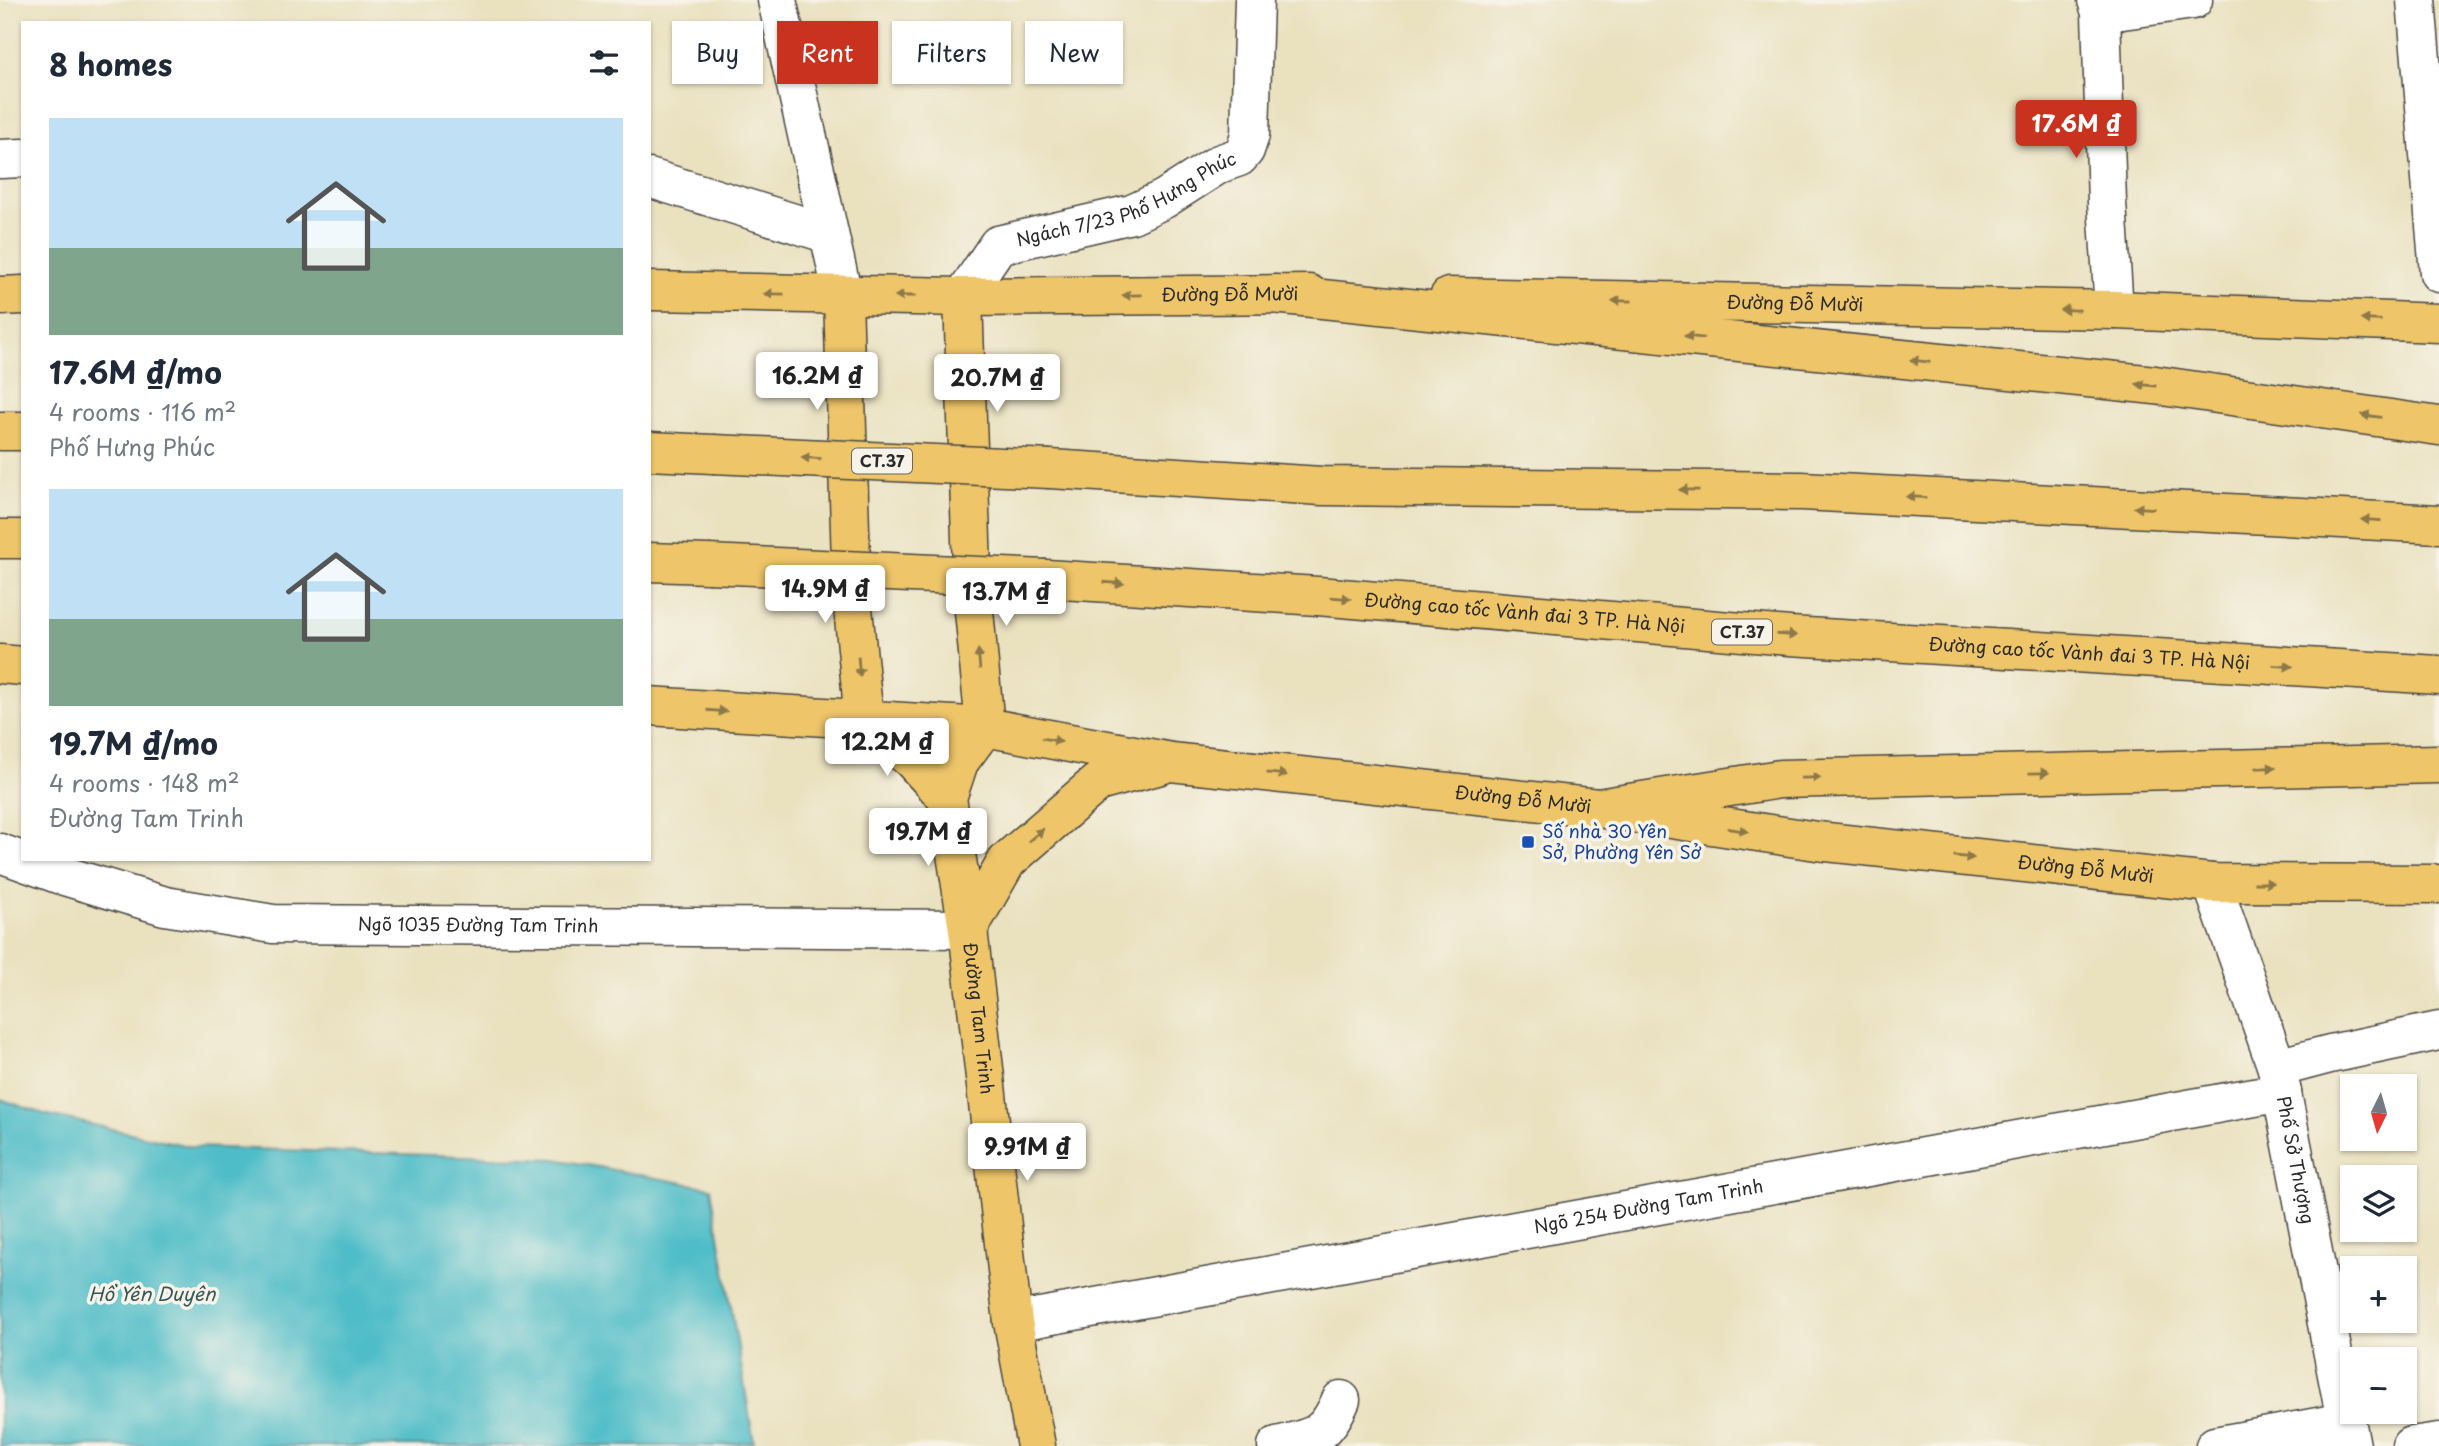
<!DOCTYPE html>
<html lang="en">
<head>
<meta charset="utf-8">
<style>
  body { margin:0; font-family:"Playpen Sans",sans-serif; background:#f6f6f7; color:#1f2937; height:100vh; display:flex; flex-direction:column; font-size:26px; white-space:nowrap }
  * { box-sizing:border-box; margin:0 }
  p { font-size:23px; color:#747a83 }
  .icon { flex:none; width:38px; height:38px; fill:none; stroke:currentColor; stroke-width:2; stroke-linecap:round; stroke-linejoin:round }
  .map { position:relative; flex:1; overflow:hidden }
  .details { position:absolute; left:21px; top:21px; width:630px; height:840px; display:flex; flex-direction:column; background:#fff; border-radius:0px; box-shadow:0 2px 5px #0004 }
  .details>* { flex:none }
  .hud { position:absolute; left:672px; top:21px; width:665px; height:63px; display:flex; gap:14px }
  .needle { width:46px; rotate:185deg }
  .controls { position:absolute; left:2340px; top:1074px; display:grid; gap:14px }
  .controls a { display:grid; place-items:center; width:77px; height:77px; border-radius:0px; background:#fff; box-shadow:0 2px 5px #0004; font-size:35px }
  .price { position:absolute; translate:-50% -60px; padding:0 16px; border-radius:7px; background:#fff; color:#222; font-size:23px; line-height:46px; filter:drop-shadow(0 2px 4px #0008) }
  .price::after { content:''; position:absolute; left:50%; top:42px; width:21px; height:16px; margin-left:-10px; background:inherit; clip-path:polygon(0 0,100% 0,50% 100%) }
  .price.active { background:#c8321e; color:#fff }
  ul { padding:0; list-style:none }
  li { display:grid; align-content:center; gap:14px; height:371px; padding:0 28px }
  li span { display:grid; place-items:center; height:217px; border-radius:0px; color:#555 }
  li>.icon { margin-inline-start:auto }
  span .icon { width:126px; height:126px; fill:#fffc; stroke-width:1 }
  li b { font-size:30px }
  h2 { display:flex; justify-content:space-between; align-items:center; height:84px; padding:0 28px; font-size:30px }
  .pill { padding:0 24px; border-radius:0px; background:#fff; box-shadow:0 2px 5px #0004; font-size:24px; line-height:63px }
  .pill.active { background:#c8321e; color:#fff }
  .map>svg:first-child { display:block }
  .water { fill:#50bdc8; stroke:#3e747a; stroke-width:2 }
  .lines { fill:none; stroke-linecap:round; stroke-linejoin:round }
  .minor-casing { stroke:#484641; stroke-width:41 }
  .major-casing { stroke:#484641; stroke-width:41 }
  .highway-casing { stroke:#484641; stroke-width:41 }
  .minor { stroke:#fff; stroke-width:38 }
  .major { stroke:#eec569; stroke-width:38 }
  .highway { stroke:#eec569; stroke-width:38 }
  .highway-bridge-casing { stroke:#484641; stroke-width:41; stroke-linecap:butt }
  .highway-bridge { stroke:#eec569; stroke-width:38 }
  .oneway { fill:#8c784a }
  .transit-dot { fill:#1a4fb4; stroke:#f7f3e8; stroke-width:2.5 }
  .labels { text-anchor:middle; stroke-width:7; stroke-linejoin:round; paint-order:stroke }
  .shield { fill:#f7f3e8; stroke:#686764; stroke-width:2 }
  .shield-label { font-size:16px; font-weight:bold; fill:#2b2b2b }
  .street-label { font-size:18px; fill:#2b2b2b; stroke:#f7f3e8 }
  .transit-label { font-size:18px; fill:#164399; stroke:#f7f3e8; text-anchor:start }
  .water-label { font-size:19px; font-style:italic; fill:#36575a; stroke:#f7f3e8 }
</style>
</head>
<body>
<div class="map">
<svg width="2439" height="1446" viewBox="0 0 2439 1446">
  <rect width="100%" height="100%" fill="#f7f3e8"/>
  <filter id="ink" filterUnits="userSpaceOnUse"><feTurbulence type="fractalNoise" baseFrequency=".0143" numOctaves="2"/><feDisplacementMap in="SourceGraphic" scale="14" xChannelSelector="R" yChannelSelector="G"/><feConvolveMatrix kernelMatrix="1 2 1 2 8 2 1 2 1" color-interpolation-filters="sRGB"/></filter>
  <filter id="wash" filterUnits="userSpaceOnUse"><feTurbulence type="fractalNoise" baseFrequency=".00686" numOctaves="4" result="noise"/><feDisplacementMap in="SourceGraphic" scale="28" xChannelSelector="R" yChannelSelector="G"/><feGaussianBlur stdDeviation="1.57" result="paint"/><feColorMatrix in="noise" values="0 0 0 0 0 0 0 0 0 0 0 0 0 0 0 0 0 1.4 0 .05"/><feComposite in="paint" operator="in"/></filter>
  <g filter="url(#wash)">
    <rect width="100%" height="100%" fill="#eae1bf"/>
    <!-- water -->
    <path class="water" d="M0 1099 44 1114 193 1147 555 1159 711 1188 754 1442 713 1446H0Z"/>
  </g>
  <g filter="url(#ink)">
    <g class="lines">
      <defs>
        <g id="minor">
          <path d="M777 0 843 296"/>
          <path d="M2097 0 2101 13 2107 203 2114 310"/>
          <path d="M2416 0 2439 273"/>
          <path d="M2101 13 2193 0"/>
          <path d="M0 159 23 158"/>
          <path d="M649 178 829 234"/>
          <path id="s1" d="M963 297 998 245 1132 214 1164 199 1219 164 1239 157 1245 150 1250 135 1254 0"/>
          <path id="s2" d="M0 853 58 874 165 906 273 924 968 929"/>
          <path id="s3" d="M2212 883 2277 1068 2351 1446"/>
          <path d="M2277 1068 2330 1054 2439 1031"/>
          <path id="s4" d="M1013 1322 2282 1092"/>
          <path d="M1277 1446C1314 1437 1325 1437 1341 1400"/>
          <path d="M2215 1446 2345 1422"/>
          <path d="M2411 1446 2439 1442"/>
        </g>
        <g id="major">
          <path id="s5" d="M649 291 963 297 1309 294"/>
          <path d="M0 296 23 295"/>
          <path d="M843 296 852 598 864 719 912 760 947 798"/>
          <path id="s6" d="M963 297 973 600 985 727 959 762 947 798 968 929 1013 1322 1036 1446"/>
          <path id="s7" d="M1449 297 2114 310 2439 323"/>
          <path d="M0 664 23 666"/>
          <path id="s8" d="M649 706 985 727 1171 762 1598 808 1817 841 2212 883 2439 884"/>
          <path d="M968 929 1007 861 1098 782 1161 765"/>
        </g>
        <g id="highway">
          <path d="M1274 294 2155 385 2439 426"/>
          <path d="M0 431H23"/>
          <path d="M649 451 713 454"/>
          <path d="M1050 469 1322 486 1802 491 2439 524"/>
          <path d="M0 539H23"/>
          <path d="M649 562 708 564"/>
          <path id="s9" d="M1046 579 1318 596 1790 636 2439 675"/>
          <path d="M1598 808 1780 779 2439 764"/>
        </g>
      </defs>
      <!-- minor casing -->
      <use href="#minor" class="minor-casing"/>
      <!-- major casing -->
      <use href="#major" class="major-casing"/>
      <!-- highway casing -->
      <use href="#highway" class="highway-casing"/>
      <!-- minor -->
      <use href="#minor" class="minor"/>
      <!-- major -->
      <use href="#major" class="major"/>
      <!-- highway -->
      <use href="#highway" class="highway"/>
      <defs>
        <path id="highway-bridge" d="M713 454 1050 469
          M708 564 1046 579"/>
      </defs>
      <!-- highway-bridge casing -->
      <use href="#highway-bridge" class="highway-bridge-casing"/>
      <!-- highway-bridge -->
      <use href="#highway-bridge" class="highway-bridge"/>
    </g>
    <!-- one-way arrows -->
    <defs><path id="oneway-solid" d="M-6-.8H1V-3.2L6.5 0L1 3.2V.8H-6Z" transform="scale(1.75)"/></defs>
    <g class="oneway">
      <use href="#oneway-solid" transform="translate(774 294) rotate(-179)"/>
      <use href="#oneway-solid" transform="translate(1132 295) rotate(179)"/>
      <use href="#oneway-solid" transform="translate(905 296) rotate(-180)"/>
      <use href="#oneway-solid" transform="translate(1622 301) rotate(-179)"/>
      <use href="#oneway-solid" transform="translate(2070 310) rotate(-179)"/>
      <use href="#oneway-solid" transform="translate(2371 320) rotate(-178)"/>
      <use href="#oneway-solid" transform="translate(1694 337) rotate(-174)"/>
      <use href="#oneway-solid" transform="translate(1920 361) rotate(-174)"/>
      <use href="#oneway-solid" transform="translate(2146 385) rotate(-174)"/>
      <use href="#oneway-solid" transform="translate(2371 416) rotate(-172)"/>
      <use href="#oneway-solid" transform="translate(811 458) rotate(-177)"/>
      <use href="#oneway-solid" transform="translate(1689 490) rotate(-179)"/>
      <use href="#oneway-solid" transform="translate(1916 497) rotate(-177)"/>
      <use href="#oneway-solid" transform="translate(2144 508) rotate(-177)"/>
      <use href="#oneway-solid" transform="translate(2371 520) rotate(-177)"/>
      <use href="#oneway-solid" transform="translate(1114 583) rotate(4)"/>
      <use href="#oneway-solid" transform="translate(1341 598) rotate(5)"/>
      <use href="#oneway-solid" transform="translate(1787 635) rotate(4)"/>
      <use href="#oneway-solid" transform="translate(979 659) rotate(-95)"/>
      <use href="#oneway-solid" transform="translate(2283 666) rotate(3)"/>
      <use href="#oneway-solid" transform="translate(859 667) rotate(85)"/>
      <use href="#oneway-solid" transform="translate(717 711) rotate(4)"/>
      <use href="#oneway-solid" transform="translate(1052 740) rotate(11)"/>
      <use href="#oneway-solid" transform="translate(2266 768) rotate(-1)"/>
      <use href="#oneway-solid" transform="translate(2039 773) rotate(-1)"/>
      <use href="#oneway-solid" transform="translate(1277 774) rotate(6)"/>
      <use href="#oneway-solid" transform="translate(1811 778) rotate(-1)"/>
      <use href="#oneway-solid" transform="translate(1738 830) rotate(9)"/>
      <use href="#oneway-solid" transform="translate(1036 835) rotate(-41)"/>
      <use href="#oneway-solid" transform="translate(1964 857) rotate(6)"/>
      <use href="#oneway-solid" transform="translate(2264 883)"/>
    </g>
  </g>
  <!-- markers -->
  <rect class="transit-dot" x="1521" y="835" width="14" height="14" rx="3.5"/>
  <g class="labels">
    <!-- shield labels -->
    <g class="shield">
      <rect x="852" y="448.5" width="60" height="25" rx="5"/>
      <rect x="1712" y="619.5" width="60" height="25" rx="5"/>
    </g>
    <g class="shield-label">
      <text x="882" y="467">CT.37</text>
      <text x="1742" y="638">CT.37</text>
    </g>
    <!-- street labels -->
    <g class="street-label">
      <text dy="6" stroke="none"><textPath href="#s1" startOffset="200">Ngách 7/23 Phố Hưng Phúc</textPath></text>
      <text dy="6" stroke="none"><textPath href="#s5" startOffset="581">Đường Đỗ Mười</textPath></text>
      <text dy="6" stroke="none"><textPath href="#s7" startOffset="346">Đường Đỗ Mười</textPath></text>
      <text dy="6" stroke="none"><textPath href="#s9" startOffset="480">Đường cao tốc Vành đai 3 TP. Hà Nội</textPath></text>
      <text dy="6" stroke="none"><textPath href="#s9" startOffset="1046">Đường cao tốc Vành đai 3 TP. Hà Nội</textPath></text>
      <text dy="6" stroke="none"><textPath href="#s8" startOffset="880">Đường Đỗ Mười</textPath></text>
      <text dy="6" stroke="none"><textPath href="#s8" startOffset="1447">Đường Đỗ Mười</textPath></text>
      <text dy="6" stroke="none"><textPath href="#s2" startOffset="488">Ngõ 1035 Đường Tam Trinh</textPath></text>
      <text dy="6" stroke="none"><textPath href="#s6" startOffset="735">Đường Tam Trinh</textPath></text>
      <text dy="6" stroke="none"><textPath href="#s3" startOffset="290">Phố Sở Thượng</textPath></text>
      <text dy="6" stroke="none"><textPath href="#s4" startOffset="646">Ngõ 254 Đường Tam Trinh</textPath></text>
    </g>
    <!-- transit labels -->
    <g class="transit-label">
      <text x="1542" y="838">Số nhà 30 Yên<tspan x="1542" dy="21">Sở, Phường Yên Sở</tspan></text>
    </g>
    <!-- water labels -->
    <g class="water-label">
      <text x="152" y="1301">Hồ Yên Duyên</text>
    </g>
  </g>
</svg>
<div class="controls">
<a><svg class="needle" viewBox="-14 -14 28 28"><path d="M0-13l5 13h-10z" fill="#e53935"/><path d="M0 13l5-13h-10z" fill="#747a83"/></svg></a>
<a><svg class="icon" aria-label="layers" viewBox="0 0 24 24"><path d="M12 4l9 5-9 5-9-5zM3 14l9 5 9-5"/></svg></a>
<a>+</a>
<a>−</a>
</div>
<b class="price active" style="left:2076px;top:160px">17.6M ₫</b>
<b class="price" style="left:817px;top:412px">16.2M ₫</b>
<b class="price" style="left:997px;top:414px">20.7M ₫</b>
<b class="price" style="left:825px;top:625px">14.9M ₫</b>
<b class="price" style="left:1006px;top:628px">13.7M ₫</b>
<b class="price" style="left:887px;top:778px">12.2M ₫</b>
<b class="price" style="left:928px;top:868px">19.7M ₫</b>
<b class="price" style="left:1027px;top:1183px">9.91M ₫</b>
<div class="hud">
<a class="pill">Buy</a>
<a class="pill active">Rent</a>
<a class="pill">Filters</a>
<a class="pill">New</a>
</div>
<section class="details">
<h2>8 homes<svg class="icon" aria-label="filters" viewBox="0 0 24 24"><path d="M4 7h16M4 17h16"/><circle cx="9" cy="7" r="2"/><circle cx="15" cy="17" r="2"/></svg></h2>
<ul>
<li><span style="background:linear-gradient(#bfe0f5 60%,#7fa58c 0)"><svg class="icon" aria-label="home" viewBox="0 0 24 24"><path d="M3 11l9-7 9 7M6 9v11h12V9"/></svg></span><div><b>17.6M ₫/mo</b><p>4 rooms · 116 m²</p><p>Phố Hưng Phúc</p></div></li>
<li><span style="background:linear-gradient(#bfe0f5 60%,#7fa58c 0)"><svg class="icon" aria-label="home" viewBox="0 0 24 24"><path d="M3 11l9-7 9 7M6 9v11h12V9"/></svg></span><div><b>19.7M ₫/mo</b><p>4 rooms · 148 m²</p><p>Đường Tam Trinh</p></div></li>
</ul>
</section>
</div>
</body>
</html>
